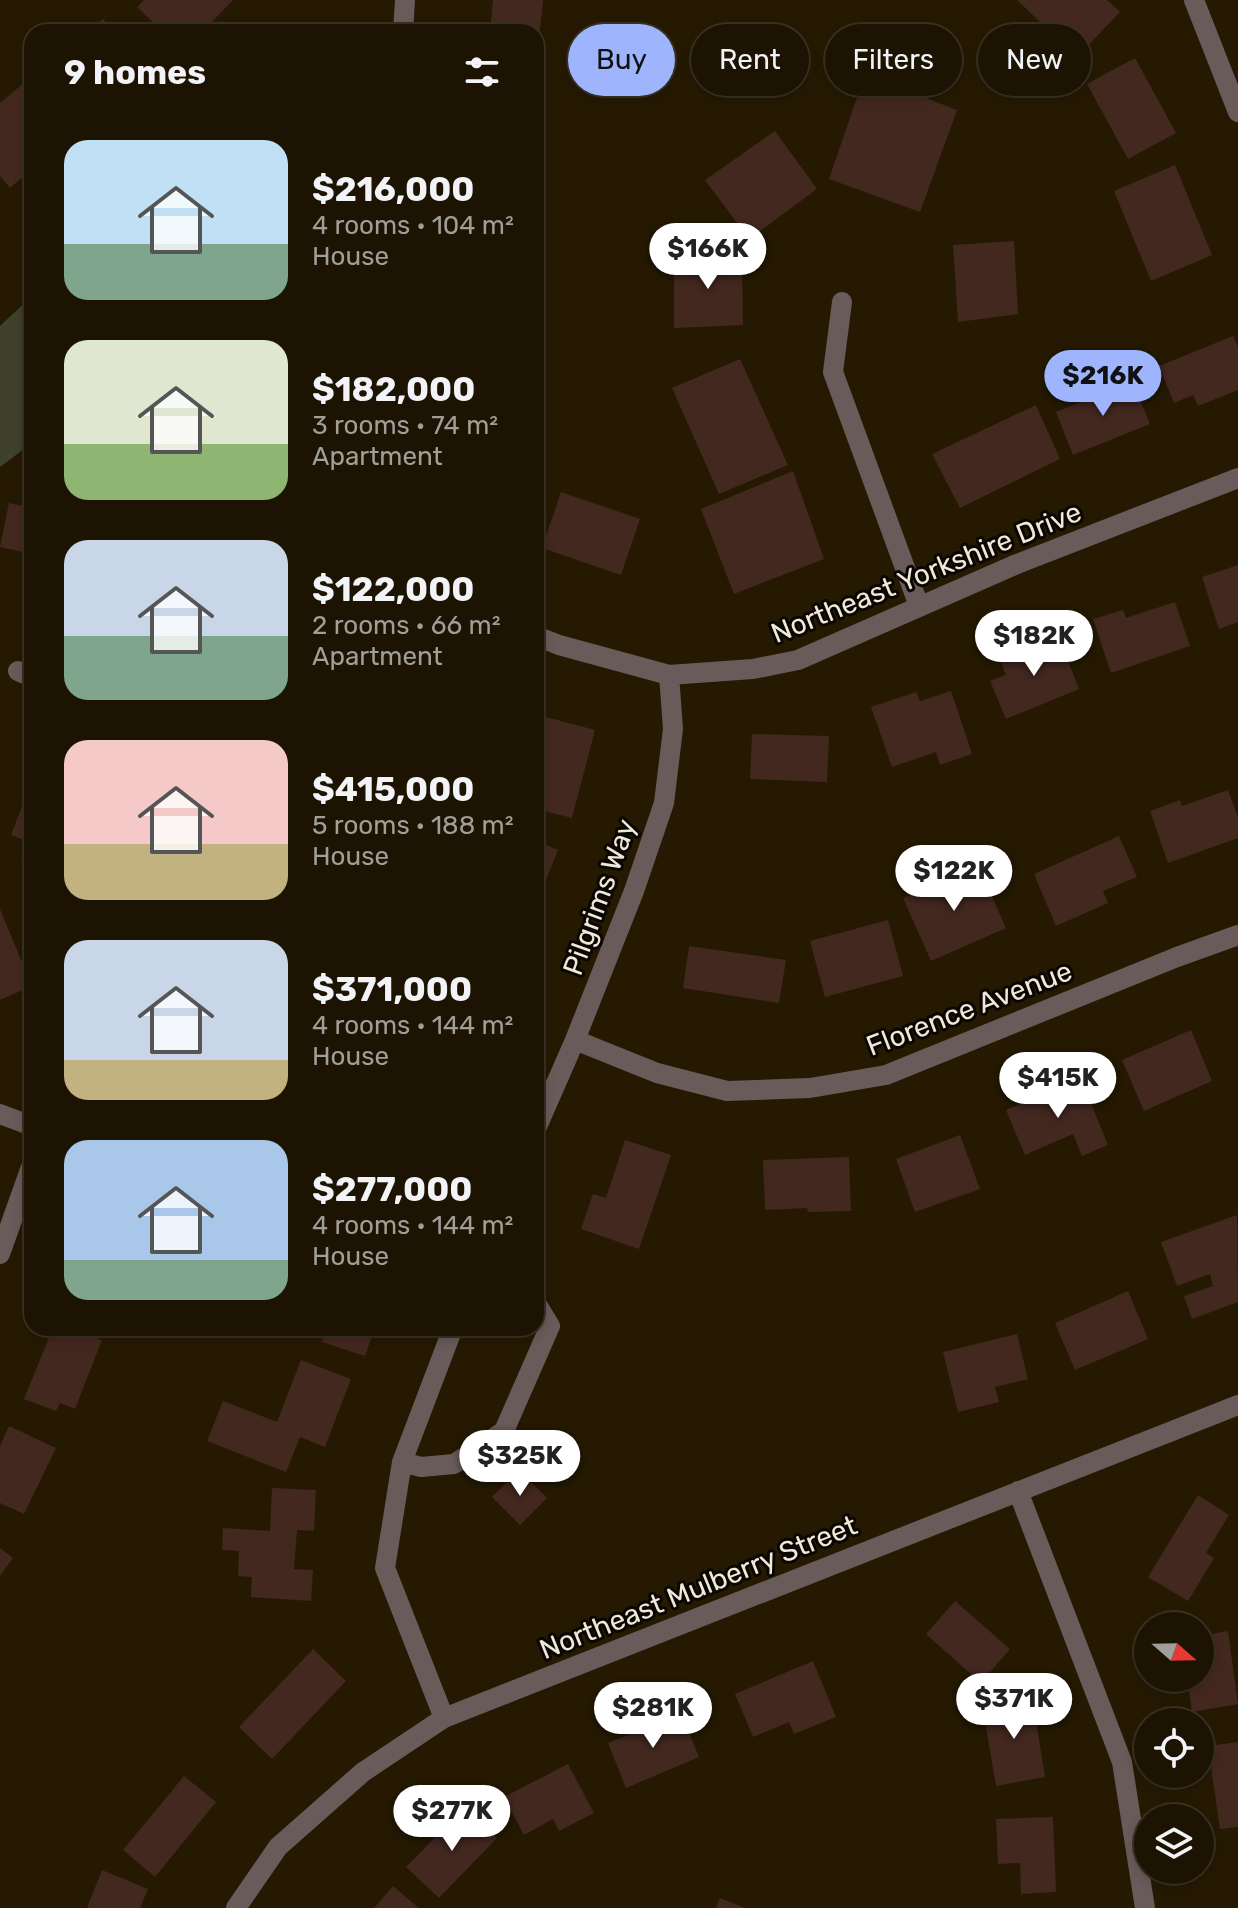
<!DOCTYPE html>
<html lang="en">
<head>
<meta charset="utf-8">
<style>
  body { margin:0; font-family:Rubik,sans-serif; background:#292011; color:#f1f3f6; height:100vh; display:flex; flex-direction:column; font-size:30px; white-space:nowrap }
  * { box-sizing:border-box; margin:0 }
  p { font-size:26px; color:#a09e99 }
  .icon { flex:none; width:44px; height:44px; fill:none; stroke:currentColor; stroke-width:2; stroke-linecap:round; stroke-linejoin:round }
  .map { position:relative; flex:1; overflow:hidden }
  .drawer { position:absolute; left:24px; top:24px; width:520px; height:1312px; display:flex; flex-direction:column; background:#1c1302; border-radius:24px; box-shadow:0 4px 12px #0003,0 0 0 2px #3a3224 }
  .drawer>* { flex:none }
  .guide { position:absolute; left:568px; top:24px; width:550px; height:72px; display:flex; gap:16px }
  .needle { width:52px; rotate:110deg }
  .controls { position:absolute; left:1134px; top:1612px; display:grid; gap:16px }
  .controls a { display:grid; place-items:center; width:80px; height:80px; border-radius:50%; background:#1c1302; box-shadow:0 4px 12px #0003,0 0 0 2px #3a3224; font-size:40px }
  .price { position:absolute; translate:-50% -68px; padding:0 18px; border-radius:28px; background:#fff; color:#222; font-size:26px; line-height:52px; filter:drop-shadow(0 2px 4px #0008) }
  .price::after { content:''; position:absolute; left:50%; top:48px; width:24px; height:18px; margin-left:-12px; background:inherit; clip-path:polygon(0 0,100% 0,50% 100%) }
  .price.on { background:#9eb4fd; color:#111 }
  ul { padding:0; list-style:none }
  li { display:flex; align-items:center; gap:24px; height:200px; padding:0 40px }
  li span { display:grid; place-items:center; flex:none; width:224px; height:160px; border-radius:24px; color:#555 }
  li>.icon { margin-inline-start:auto }
  span .icon { width:96px; height:96px; fill:#fffc; stroke-width:1 }
  li b { font-size:34px }
  h2 { display:flex; justify-content:space-between; align-items:center; height:96px; padding:0 40px; font-size:34px }
  .chip { padding:0 28px; border-radius:36px; background:#1c1302; box-shadow:0 4px 12px #0003,0 0 0 2px #3a3224; font-size:28px; line-height:72px }
  .chip.on { background:#9eb4fd; color:#111 }
  .map>svg:first-child { display:block }
  .green { fill:#3f412d }
  .building { fill:#432820 }
  .lines { fill:none; stroke-linecap:round; stroke-linejoin:round }
  .minor { stroke:#695b5a; stroke-width:20 }
  .labels { text-anchor:middle; stroke-width:6; stroke-linejoin:round; paint-order:stroke }
  .street-label { font-size:28px; fill:#f0e9da; stroke:#0a0601 }
</style>
</head>
<body>
<div class="map">
<svg width="1238" height="1908" viewBox="0 0 1238 1908">
  <rect width="100%" height="100%" fill="#251902"/>
  <!-- green -->
  <path class="green" d="M32 296V443L0 467V326Z"/>
  <!-- building -->
  <path class="building" d="M144 0H233L202 32 192 25 185 32H163L137 7Z
    M493 0H543L538 50H536V32H490Z
    M1017 0H1107L1120 12 1077 57Z
    M103 19 114 32H88Z
    M1135 58 1176 133 1128 159 1087 84Z
    M865 74 957 110 920 212 829 179Z
    M32 76V169L10 188 0 176V103Z
    M775 131 817 189 749 239 705 180Z
    M1175 165 1212 255 1151 281 1114 191Z
    M1014 241 1018 314 958 322 953 245Z
    M742 255 743 325 674 328V256Z
    M1233 336 1238 347V390L1198 406 1193 395 1174 403 1159 366Z
    M740 359 788 465 719 494 672 388Z
    M1132 381 1150 424 1073 455 1056 412Z
    M1036 405 1060 459 960 508 932 454Z
    M793 471 824 559 734 594 701 509Z
    M561 492 640 519 621 575 542 548Z
    M9 503 32 508V554L0 547Z
    M1238 565V622L1219 629 1202 577Z
    M1175 602 1190 646 1111 673 1093 619 1123 610 1126 618Z
    M1058 636 1079 689 1006 719 990 681 1006 675 1000 660Z
    M951 691 972 754 940 765 936 752 892 767 871 707 916 692 920 701Z
    M546 717 595 730 572 818 536 809V757Z
    M752 734 829 736 827 782 750 779Z
    M29 787 32 788V862L21 858 27 841 11 835Z
    M1228 790 1238 817V838L1168 863 1150 811 1180 800 1182 806Z
    M1119 836 1137 877 1103 891 1108 903 1056 926 1034 874Z
    M536 841 558 850 536 905Z
    M978 865 1006 928 931 961 903 898Z
    M0 909 32 986 0 1000Z
    M888 920 903 976 825 997 810 941Z
    M689 946 786 960 779 1003 683 988Z
    M1191 1030 1212 1081 1144 1111 1122 1060Z
    M1081 1079 1108 1145 1082 1156 1073 1134 1025 1155 1006 1110Z
    M960 1135 980 1189 915 1212 896 1159Z
    M625 1140 671 1155 639 1249 581 1229 593 1194 606 1198Z
    M849 1157 851 1211 808 1212 807 1208 765 1210 763 1160Z
    M1237 1215 1238 1302 1192 1319 1184 1296 1213 1286 1210 1274 1177 1286 1161 1242Z
    M1128 1291 1148 1339 1075 1370 1055 1323Z
    M53 1328H70L102 1340 75 1409 60 1403 56 1411 24 1399Z
    M326 1328H375L365 1356 322 1342Z
    M1017 1334 1028 1379 995 1387 999 1402 958 1412 943 1352Z
    M301 1360 351 1379 325 1447 300 1437 286 1472 207 1441 223 1401 277 1422Z
    M9 1426 56 1448 24 1514 0 1503V1446Z
    M519 1470 547 1498 520 1525 492 1497Z
    M272 1488 316 1490 314 1531 297 1530 294 1569 313 1570 311 1601 251 1597 252 1577 238 1576 239 1551 222 1550 223 1528 270 1531Z
    M1198 1495 1229 1515 1206 1553 1214 1558 1188 1601 1148 1577Z
    M0 1548 13 1558 0 1576Z
    M955 1601 1010 1649 981 1683 926 1634Z
    M1228 1631 1238 1704 1192 1712 1187 1678H1200V1636Z
    M313 1649 346 1681 272 1759 239 1727Z
    M813 1661 836 1717 794 1734 789 1722 753 1737 735 1694Z
    M1032 1696 1045 1777 996 1786 982 1704Z
    M681 1713 699 1757 626 1788 608 1743Z
    M1238 1742V1827L1220 1829 1208 1746Z
    M568 1764 594 1813 559 1831 553 1819 524 1835 504 1797Z
    M184 1776 216 1802 155 1877 123 1850Z
    M465 1807 497 1838 439 1898 406 1867Z
    M1053 1817 1056 1892 1021 1894 1020 1863 998 1864 996 1819Z
    M102 1870 148 1889 140 1908H87Z
    M393 1886 419 1908H374Z
    M720 1898 745 1908H716Z"/>
  <g class="lines">
    <!-- minor -->
    <path class="minor" d="M1194 0 1238 112
      M403 32 405 0
      M842 302 833 372 919 606
      M536 636 559 645 669 675 753 669 798 660 1017 564 1238 478
      M18 671 32 677
      M575 1040 657 1073 727 1091 810 1088 886 1075 1177 957 1238 935
      M0 1114 32 1126
      M536 1129 575 1040 634 891 664 803 673 729 669 675
      M0 1254 32 1164
      M402 1462 421 1467 454 1464 504 1431 550 1326 536 1303
      M1018 1491 1122 1762 1145 1908
      M444 1718 385 1568 402 1462 453 1328
      M236 1908 278 1847 363 1772 444 1718 1238 1405"/>
  </g>
  <g class="labels">
    <!-- street labels -->
    <g class="street-label">
      <text transform="translate(926 572) rotate(-22)" y="10">Northeast Yorkshire Drive</text>
      <text transform="translate(599 897) rotate(-70)" y="10">Pilgrims Way</text>
      <text transform="translate(969 1008) rotate(-21)" y="10">Florence Avenue</text>
      <text transform="translate(698 1587) rotate(-22)" y="10">Northeast Mulberry Street</text>
    </g>
  </g>
</svg>
<div class="controls">
<a><svg class="needle" viewBox="-14 -14 28 28"><path d="M0-13l5 13h-10z" fill="#e53935"/><path d="M0 13l5-13h-10z" fill="#a09e99"/></svg></a>
<a><svg class="icon" aria-label="locate" viewBox="0 0 24 24"><circle cx="12" cy="12" r="6"/><path d="M12 2v4M12 18v4M2 12h4M18 12h4"/></svg></a>
<a><svg class="icon" aria-label="layers" viewBox="0 0 24 24"><path d="M12 4l9 5-9 5-9-5zM3 14l9 5 9-5"/></svg></a>
</div>
<b class="price" style="left:708px;top:291px">$166K</b>
<b class="price on" style="left:1103px;top:418px">$216K</b>
<b class="price" style="left:1034px;top:678px">$182K</b>
<b class="price" style="left:954px;top:913px">$122K</b>
<b class="price" style="left:1058px;top:1120px">$415K</b>
<b class="price" style="left:520px;top:1498px">$325K</b>
<b class="price" style="left:1014px;top:1741px">$371K</b>
<b class="price" style="left:653px;top:1750px">$281K</b>
<b class="price" style="left:452px;top:1853px">$277K</b>
<div class="guide">
<a class="chip on">Buy</a>
<a class="chip">Rent</a>
<a class="chip">Filters</a>
<a class="chip">New</a>
</div>
<section class="drawer">
<h2>9 homes<svg class="icon" aria-label="filters" viewBox="0 0 24 24"><path d="M4 7h16M4 17h16"/><circle cx="9" cy="7" r="2"/><circle cx="15" cy="17" r="2"/></svg></h2>
<ul>
<li><span style="background:linear-gradient(#bfe0f5 65%,#7fa58c 0)"><svg class="icon" aria-label="home" viewBox="0 0 24 24"><path d="M3 11l9-7 9 7M6 9v11h12V9"/></svg></span><div><b>$216,000</b><p>4 rooms · 104 m²</p><p>House</p></div></li>
<li><span style="background:linear-gradient(#dfe7d0 65%,#8fb573 0)"><svg class="icon" aria-label="home" viewBox="0 0 24 24"><path d="M3 11l9-7 9 7M6 9v11h12V9"/></svg></span><div><b>$182,000</b><p>3 rooms · 74 m²</p><p>Apartment</p></div></li>
<li><span style="background:linear-gradient(#c9d6e8 60%,#7fa58c 0)"><svg class="icon" aria-label="home" viewBox="0 0 24 24"><path d="M3 11l9-7 9 7M6 9v11h12V9"/></svg></span><div><b>$122,000</b><p>2 rooms · 66 m²</p><p>Apartment</p></div></li>
<li><span style="background:linear-gradient(#f6c9c9 65%,#c2b280 0)"><svg class="icon" aria-label="home" viewBox="0 0 24 24"><path d="M3 11l9-7 9 7M6 9v11h12V9"/></svg></span><div><b>$415,000</b><p>5 rooms · 188 m²</p><p>House</p></div></li>
<li><span style="background:linear-gradient(#c9d6e8 75%,#c2b280 0)"><svg class="icon" aria-label="home" viewBox="0 0 24 24"><path d="M3 11l9-7 9 7M6 9v11h12V9"/></svg></span><div><b>$371,000</b><p>4 rooms · 144 m²</p><p>House</p></div></li>
<li><span style="background:linear-gradient(#a9c7e8 75%,#7fa58c 0)"><svg class="icon" aria-label="home" viewBox="0 0 24 24"><path d="M3 11l9-7 9 7M6 9v11h12V9"/></svg></span><div><b>$277,000</b><p>4 rooms · 144 m²</p><p>House</p></div></li>
</ul>
</section>
</div>
</body>
</html>
